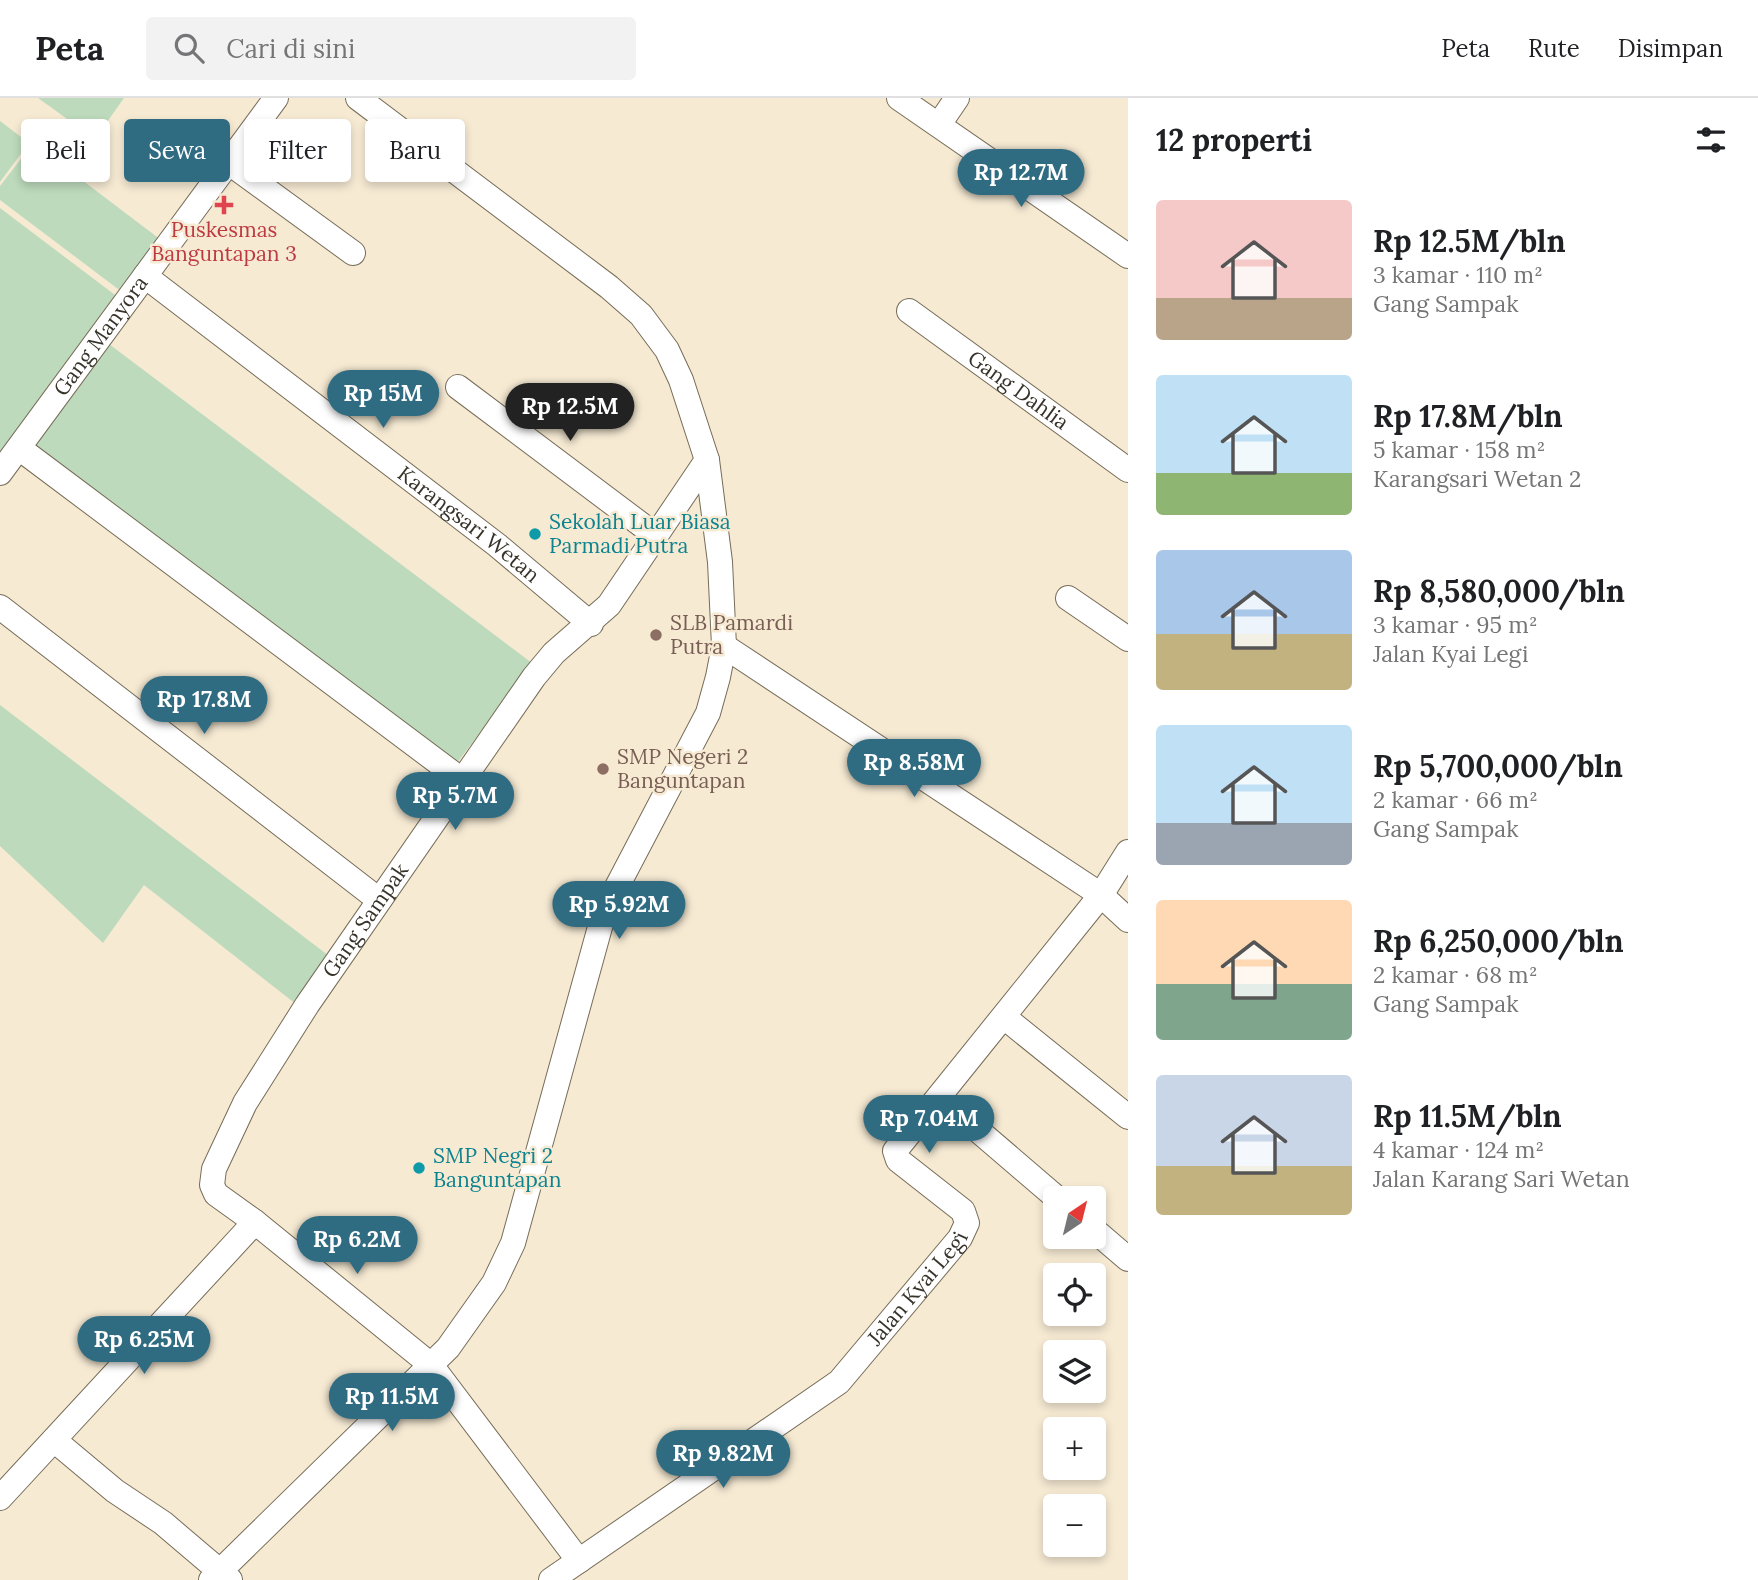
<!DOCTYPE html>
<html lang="id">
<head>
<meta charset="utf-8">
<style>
  body { margin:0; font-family:Lora,serif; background:#f2f2f2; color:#202124; height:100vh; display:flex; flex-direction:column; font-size:26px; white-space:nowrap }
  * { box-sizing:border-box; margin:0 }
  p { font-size:23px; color:#757577 }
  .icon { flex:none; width:38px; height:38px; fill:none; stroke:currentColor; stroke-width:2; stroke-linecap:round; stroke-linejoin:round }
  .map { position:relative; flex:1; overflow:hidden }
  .panel { display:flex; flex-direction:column; background:#fff; width:630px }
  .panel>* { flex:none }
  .guide { position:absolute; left:21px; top:21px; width:665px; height:63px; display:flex; gap:14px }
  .needle { width:46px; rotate:35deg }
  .controls { position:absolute; left:1043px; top:1088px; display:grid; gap:14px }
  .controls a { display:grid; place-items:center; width:63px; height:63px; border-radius:7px; background:#fff; box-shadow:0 4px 10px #0003; font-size:35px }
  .price { position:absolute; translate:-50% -60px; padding:0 16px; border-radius:24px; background:#2f6c82; color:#fff; font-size:23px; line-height:46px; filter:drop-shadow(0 2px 4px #0008) }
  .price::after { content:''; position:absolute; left:50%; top:42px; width:21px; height:16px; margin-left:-10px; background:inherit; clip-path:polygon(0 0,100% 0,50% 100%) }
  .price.active { background:#222; color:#fff }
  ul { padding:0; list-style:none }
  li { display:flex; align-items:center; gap:21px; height:175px; padding:0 28px }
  li span { display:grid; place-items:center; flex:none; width:196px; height:140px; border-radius:7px; color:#555 }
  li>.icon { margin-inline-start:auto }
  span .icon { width:84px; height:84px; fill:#fffc; stroke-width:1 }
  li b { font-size:30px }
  h2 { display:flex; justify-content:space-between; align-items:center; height:84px; padding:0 28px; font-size:30px }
  .chip { padding:0 24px; border-radius:7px; background:#fff; box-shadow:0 4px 10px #0003; font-size:24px; line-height:63px }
  .chip.active { background:#2f6c82; color:#fff }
  header { display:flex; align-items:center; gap:42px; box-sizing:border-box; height:98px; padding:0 35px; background:#fff; border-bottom:2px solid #e0e0e0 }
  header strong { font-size:33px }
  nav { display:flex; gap:38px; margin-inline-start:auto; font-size:24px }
  .search { width:490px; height:63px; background:#f2f2f2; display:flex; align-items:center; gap:18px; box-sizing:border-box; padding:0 24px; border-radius:7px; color:#757577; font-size:26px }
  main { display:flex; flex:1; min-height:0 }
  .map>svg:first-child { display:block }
  .green { fill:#bddabc }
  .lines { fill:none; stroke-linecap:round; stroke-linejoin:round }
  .street-casing { stroke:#766c58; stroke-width:26 }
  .street { stroke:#fff; stroke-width:24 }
  .health-dot { fill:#e0444e; stroke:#f6ead3; stroke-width:2.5 }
  .culture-dot { fill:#0f9aa8; stroke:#f6ead3; stroke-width:2.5 }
  .education-dot { fill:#8d6e63; stroke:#f6ead3; stroke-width:2.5 }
  .labels { text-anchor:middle; stroke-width:5; stroke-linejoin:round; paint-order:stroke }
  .health-label { font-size:21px; fill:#be3a42; stroke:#f6ead3 }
  .street-label { font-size:21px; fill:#37332a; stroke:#f6ead3 }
  .culture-label { font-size:21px; fill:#0d838f; stroke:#f6ead3; text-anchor:start }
  .education-label { font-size:21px; fill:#785e54; stroke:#f6ead3; text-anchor:start }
</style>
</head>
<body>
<header>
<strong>Peta</strong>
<div class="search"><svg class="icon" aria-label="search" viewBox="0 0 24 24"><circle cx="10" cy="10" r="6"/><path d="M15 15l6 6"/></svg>Cari di sini</div>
<nav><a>Peta</a><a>Rute</a><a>Disimpan</a></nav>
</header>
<main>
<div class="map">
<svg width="1128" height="1482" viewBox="0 0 1128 1482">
  <rect width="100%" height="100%" fill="#f6ead3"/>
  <!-- green -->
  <path class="green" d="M38 0H124L95 41Z
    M0 23 29 45 0 84Z
    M33 45 165 145 126 197 0 102V88Z
    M0 110 119 200 0 358Z
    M105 243 532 565 451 673 24 351Z
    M0 607 333 861 301 910 144 787 103 845 0 748Z"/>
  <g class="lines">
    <defs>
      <g id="street">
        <path d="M899 0 1128 158"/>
        <path d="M940 25 957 0"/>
        <path d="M228 64 353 155"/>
        <path id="s1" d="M145 178 497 447 591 526"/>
        <path id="s2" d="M909 213 1128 372"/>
        <path d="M458 289 655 437"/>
        <path d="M19 350 463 683"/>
        <path id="s3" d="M0 375 276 0"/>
        <path d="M1068 500 1128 541"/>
        <path d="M0 509 379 802"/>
        <path d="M724 548 1101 797 1128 822"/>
        <path d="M1004 919 1128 1019"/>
        <path d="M939 999 1058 1101"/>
        <path d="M1094 1132 1128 1161"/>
        <path d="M54 1342 115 1393 163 1425 230 1482"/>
        <path d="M0 1400 255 1124"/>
        <path id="s4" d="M579 1463 431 1267 255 1124 216 1096 212 1087 214 1071 245 1005 307 907 534 579 554 555 609 507 707 362"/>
        <path d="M211 1482 448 1250 494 1185 513 1145 600 829 609 804 708 615 718 579 724 548 720 464 707 362 681 282 667 252 641 217 609 189 358 0"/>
        <path id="s5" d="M551 1482 839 1284 960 1140 967 1125 963 1113 898 1062 895 1053 1101 797 1128 754"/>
      </g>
    </defs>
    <!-- street casing -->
    <use href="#street" class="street-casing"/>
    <!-- street -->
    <use href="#street" class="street"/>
  </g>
  <!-- markers -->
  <path class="health-dot" d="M220.5 96.5h7v7h7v7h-7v7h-7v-7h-7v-7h7z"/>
  <g class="culture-dot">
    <circle cx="535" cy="436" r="7"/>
    <circle cx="419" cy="1070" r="7"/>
  </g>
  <g class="education-dot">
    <circle cx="656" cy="537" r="7"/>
    <circle cx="603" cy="671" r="7"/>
  </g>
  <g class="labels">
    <!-- health labels -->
    <g class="health-label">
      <text x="224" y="139">Puskesmas<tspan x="224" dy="24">Banguntapan 3</tspan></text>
    </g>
    <!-- street labels -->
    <g class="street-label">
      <text dy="7" stroke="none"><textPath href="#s3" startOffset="170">Gang Manyora</textPath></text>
      <text dy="7" stroke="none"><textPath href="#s2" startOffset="135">Gang Dahlia</textPath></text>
      <text dy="7" stroke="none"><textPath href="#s1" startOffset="408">Karangsari Wetan</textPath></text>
      <text dy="7" stroke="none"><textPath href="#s4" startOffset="838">Gang Sampak</textPath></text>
      <text dy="7" stroke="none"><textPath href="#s5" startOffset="472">Jalan Kyai Legi</textPath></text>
    </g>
    <!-- culture labels -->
    <g class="culture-label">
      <text x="549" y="431">Sekolah Luar Biasa<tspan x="549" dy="24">Parmadi Putra</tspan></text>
      <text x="433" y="1065">SMP Negri 2<tspan x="433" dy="24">Banguntapan</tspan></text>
    </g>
    <!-- education labels -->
    <g class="education-label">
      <text x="670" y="532">SLB Pamardi<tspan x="670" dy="24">Putra</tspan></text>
      <text x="617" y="666">SMP Negeri 2<tspan x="617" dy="24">Banguntapan</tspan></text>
    </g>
  </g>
</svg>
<div class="controls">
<a><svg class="needle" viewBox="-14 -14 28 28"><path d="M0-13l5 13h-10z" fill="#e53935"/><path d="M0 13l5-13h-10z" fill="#757577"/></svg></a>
<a><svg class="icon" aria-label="locate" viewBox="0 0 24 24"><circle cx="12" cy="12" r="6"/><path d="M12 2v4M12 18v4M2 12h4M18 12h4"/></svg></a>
<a><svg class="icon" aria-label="layers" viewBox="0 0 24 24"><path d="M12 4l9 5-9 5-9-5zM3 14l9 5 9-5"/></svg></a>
<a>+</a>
<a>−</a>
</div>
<b class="price" style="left:1021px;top:111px">Rp 12.7M</b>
<b class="price" style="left:383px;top:332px">Rp 15M</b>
<b class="price active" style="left:570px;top:345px">Rp 12.5M</b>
<b class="price" style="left:204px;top:638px">Rp 17.8M</b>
<b class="price" style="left:914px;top:701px">Rp 8.58M</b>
<b class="price" style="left:455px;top:734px">Rp 5.7M</b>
<b class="price" style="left:619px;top:843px">Rp 5.92M</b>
<b class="price" style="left:929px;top:1057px">Rp 7.04M</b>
<b class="price" style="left:357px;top:1178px">Rp 6.2M</b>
<b class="price" style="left:144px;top:1278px">Rp 6.25M</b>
<b class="price" style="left:392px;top:1335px">Rp 11.5M</b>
<b class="price" style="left:723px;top:1392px">Rp 9.82M</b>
<div class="guide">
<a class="chip">Beli</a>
<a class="chip active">Sewa</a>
<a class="chip">Filter</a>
<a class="chip">Baru</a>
</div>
</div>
<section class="panel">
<h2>12 properti<svg class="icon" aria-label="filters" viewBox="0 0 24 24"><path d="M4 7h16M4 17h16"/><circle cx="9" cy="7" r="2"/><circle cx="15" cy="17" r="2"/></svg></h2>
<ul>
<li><span style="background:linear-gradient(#f6c9c9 70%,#b9a48a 0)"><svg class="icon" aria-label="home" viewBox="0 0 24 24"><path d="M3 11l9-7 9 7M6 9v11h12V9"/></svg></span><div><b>Rp 12.5M/bln</b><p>3 kamar · 110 m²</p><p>Gang Sampak</p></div></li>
<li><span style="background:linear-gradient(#bfe0f5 70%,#8fb573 0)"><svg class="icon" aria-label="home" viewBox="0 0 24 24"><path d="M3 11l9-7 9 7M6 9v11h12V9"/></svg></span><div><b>Rp 17.8M/bln</b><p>5 kamar · 158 m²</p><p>Karangsari Wetan 2</p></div></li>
<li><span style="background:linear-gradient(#a9c7e8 60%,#c2b280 0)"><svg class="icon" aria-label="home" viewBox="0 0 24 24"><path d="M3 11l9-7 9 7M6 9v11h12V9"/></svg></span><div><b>Rp 8,580,000/bln</b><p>3 kamar · 95 m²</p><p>Jalan Kyai Legi</p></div></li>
<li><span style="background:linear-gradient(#bfe0f5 70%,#9aa5b1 0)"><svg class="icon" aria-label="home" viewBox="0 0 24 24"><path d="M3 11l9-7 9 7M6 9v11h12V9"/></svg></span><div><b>Rp 5,700,000/bln</b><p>2 kamar · 66 m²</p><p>Gang Sampak</p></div></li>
<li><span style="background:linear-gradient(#ffd9b3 60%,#7fa58c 0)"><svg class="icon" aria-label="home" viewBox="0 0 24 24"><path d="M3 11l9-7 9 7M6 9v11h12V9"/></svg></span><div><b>Rp 6,250,000/bln</b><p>2 kamar · 68 m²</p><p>Gang Sampak</p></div></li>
<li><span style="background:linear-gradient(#c9d6e8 65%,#c2b280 0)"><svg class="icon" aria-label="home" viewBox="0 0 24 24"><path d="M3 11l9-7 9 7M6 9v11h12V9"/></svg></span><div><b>Rp 11.5M/bln</b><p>4 kamar · 124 m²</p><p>Jalan Karang Sari Wetan</p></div></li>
</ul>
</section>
</main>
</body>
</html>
